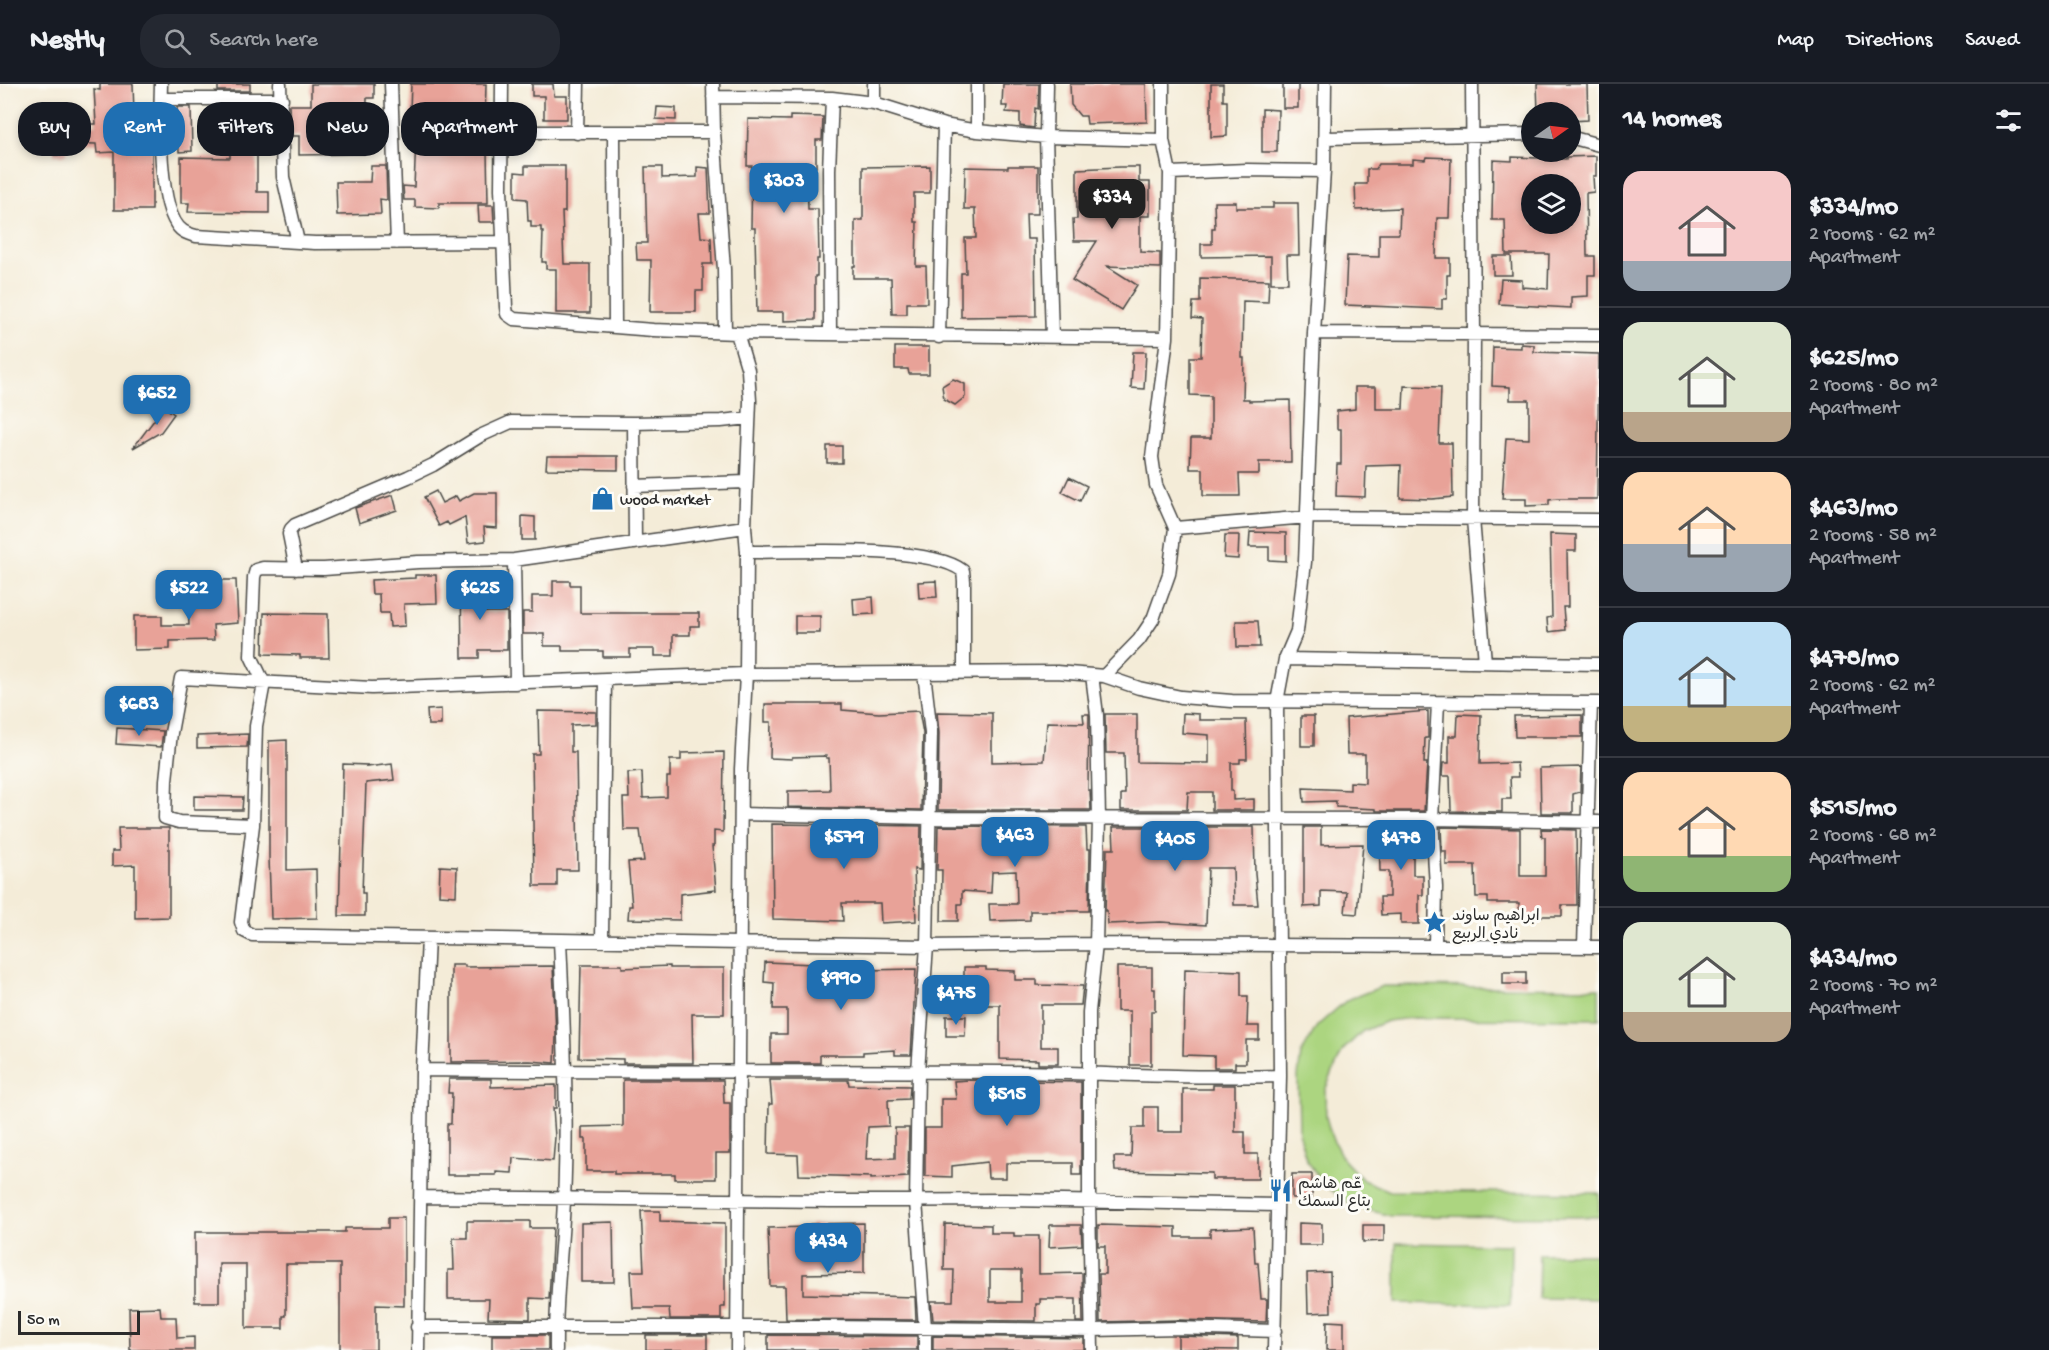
<!DOCTYPE html>
<html lang="en">
<head>
<meta charset="utf-8">
<style>
  body { margin:0; font-family:"Gochi Hand","Playpen Sans Arabic",sans-serif; background:#242831; color:#f1f3f6; height:100vh; display:flex; flex-direction:column; font-size:22px; white-space:nowrap }
  * { box-sizing:border-box; margin:0 }
  p { font-size:20px; color:#9ea1a6 }
  .icon { flex:none; width:33px; height:33px; fill:none; stroke:currentColor; stroke-width:2; stroke-linecap:round; stroke-linejoin:round }
  .map { position:relative; flex:1; overflow:hidden }
  .drawer { display:flex; flex-direction:column; background:#171b24; width:450px }
  .drawer>* { flex:none }
  .hud { position:absolute; left:18px; top:18px; width:570px; height:54px; display:flex; gap:12px }
  .needle { width:39px; rotate:76deg }
  .buttons { position:absolute; left:1521px; top:18px; display:grid; gap:12px }
  .buttons a { display:grid; place-items:center; width:60px; height:60px; border-radius:50%; background:#171b24; box-shadow:0 3px 9px #0003; font-size:30px }
  .scale { position:absolute; left:18px; bottom:15px; width:122px; box-sizing:border-box; padding-left:6px; border:3px solid #2b2b2b; border-top:0; font-size:16px; line-height:21px; white-space:nowrap; color:#2b2b2b; -webkit-text-stroke:4px #fdfcf7; paint-order:stroke }
  .price { position:absolute; translate:-50% -51px; padding:0 14px; border-radius:12px; background:#1f6fb2; color:#fff; font-size:20px; line-height:39px; filter:drop-shadow(0 2px 3px #0008) }
  .price::after { content:''; position:absolute; left:50%; top:36px; width:18px; height:14px; margin-left:-9px; background:inherit; clip-path:polygon(0 0,100% 0,50% 100%) }
  .price.on { background:#222; color:#fff }
  ul { padding:0; list-style:none }
  li { display:flex; align-items:center; gap:18px; height:150px; padding:0 24px }
  li+li { border-top:2px solid #363941 }
  li span { display:grid; place-items:center; flex:none; width:168px; height:120px; border-radius:18px; color:#555 }
  li>.icon { margin-inline-start:auto }
  span .icon { width:72px; height:72px; fill:#fffc; stroke-width:1 }
  li b { font-size:26px }
  h2 { display:flex; justify-content:space-between; align-items:center; height:72px; padding:0 24px; font-size:26px }
  .tag { padding:0 21px; border-radius:24px; background:#171b24; box-shadow:0 3px 9px #0003; font-size:21px; line-height:54px }
  .tag.on { background:#1f6fb2; color:#fff }
  header { display:flex; align-items:center; gap:36px; box-sizing:border-box; height:84px; padding:0 30px; background:#171b24; border-bottom:2px solid #363941 }
  header strong { font-size:28px }
  nav { display:flex; gap:33px; margin-inline-start:auto; font-size:21px }
  .search { width:420px; height:54px; background:#242831; display:flex; align-items:center; gap:15px; box-sizing:border-box; padding:0 21px; border-radius:24px; color:#9ea1a6; font-size:22px }
  main { display:flex; flex:1; min-height:0 }
  .map>svg:first-child { display:block }
  .green { fill:#acd580; stroke:#6c8056; stroke-width:1.5 }
  .building { fill:#e8a298; fill-rule:evenodd }
  .lines { fill:none; stroke-linecap:round; stroke-linejoin:round }
  .minor-casing { stroke:#494845; stroke-width:15 }
  .minor { stroke:#fff; stroke-width:12 }
  .labels { text-anchor:middle; stroke-width:6; stroke-linejoin:round; paint-order:stroke }
  .poi-label { font-size:16px; fill:#2b2b2b; stroke:#fdfcf7; text-anchor:start }
</style>
</head>
<body>
<header>
<strong>Nestly</strong>
<div class="search"><svg class="icon" aria-label="search" viewBox="0 0 24 24"><circle cx="10" cy="10" r="6"/><path d="M15 15l6 6"/></svg>Search here</div>
<nav><a>Map</a><a>Directions</a><a>Saved</a></nav>
</header>
<main>
<div class="map">
<svg width="1599" height="1266" viewBox="0 0 1599 1266">
  <rect width="100%" height="100%" fill="#fdfcf7"/>
  <filter id="ink" filterUnits="userSpaceOnUse"><feTurbulence type="fractalNoise" baseFrequency=".0167" numOctaves="2"/><feDisplacementMap in="SourceGraphic" scale="12" xChannelSelector="R" yChannelSelector="G"/><feConvolveMatrix kernelMatrix="1 2 1 2 8 2 1 2 1" color-interpolation-filters="sRGB"/></filter>
  <filter id="wash" filterUnits="userSpaceOnUse"><feTurbulence type="fractalNoise" baseFrequency=".008" numOctaves="4" result="noise"/><feDisplacementMap in="SourceGraphic" scale="24" xChannelSelector="R" yChannelSelector="G"/><feGaussianBlur stdDeviation="1.35" result="paint"/><feColorMatrix in="noise" values="0 0 0 0 0 0 0 0 0 0 0 0 0 0 0 0 0 1.4 0 .05"/><feComposite in="paint" operator="in"/></filter>
  <g filter="url(#wash)">
    <rect width="100%" height="100%" fill="#f4ecd8"/>
    <!-- green -->
    <path class="green" d="M1383 902 1599 904V935L1412 934 1387 937 1363 947 1343 966 1325 1006 1326 1033 1332 1054 1343 1075 1363 1096 1389 1107 1599 1109V1133L1391 1132 1353 1122 1324 1101 1306 1075 1299 1050 1298 992 1301 970 1317 942 1347 916Z
      M1396 1159 1511 1161 1510 1221 1396 1219Z
      M1539 1170H1599V1215L1538 1214Z"/>
    <g id="blocks">
      <!-- building -->
      <path class="building" d="M100 0H133L134 30H136V41L143 43 152 64V126H114V68L97 69 96 60 66 59V71H54V40H96L94 5 100 6Z
        M218 0H250V7H218Z
        M311 0H374V14H367L366 70 299 71V52H292V43H290L289 21H311Z
        M411 0H486L485 37H489L487 67 488 119H439V124L415 123V116H404L403 102 414 103 416 54 409 53Z
        M532 0H553L554 12H567V35H544V12H532Z
        M1003 0H1039L1038 25 1035 24 1034 44 1020 42V29L1006 28 1007 22H1002Z
        M1070 0H1146L1147 38 1087 40 1086 32H1080L1071 21Z
        M1211 0H1223V17H1227V52L1211 53Z
        M1283 0H1298V24H1283Z
        M1537 0H1587L1588 36 1570 37V28H1538Z
        M177 23H191L192 67 179 68Z
        M218 23H272L273 43H266V67H257V108H269V129L188 128 189 119H181V73L230 74V44H218Z
        M657 23 676 24V36L656 35Z
        M1262 25 1278 26 1277 68H1262Z
        M790 32 823 33 822 56H816V83H807L808 125H818L819 175H817V192H815V236L784 237V228H757L755 152V144H751L752 82H747L748 35 790 36Z
        M1596 72V92H1593L1594 108 1586 109 1587 172H1595V191H1588V212L1571 213V224L1499 220 1501 195 1522 196V203L1548 205 1549 170H1506L1505 136H1492L1493 76 1512 77V73L1566 75V73ZM1532 100H1570V140H1532Z
        M1426 73 1451 74 1449 134H1437L1436 174H1450V191H1447V215H1442V225L1345 221 1347 172 1379 173V150H1399L1400 124 1356 126 1355 100H1367V85H1376L1379 80H1413V75L1425 76Z
        M371 82H386L387 116 380 115 381 130 337 131 336 98H370Z
        M525 82H565V128H562L564 180H590V229H556V185H546V178H542L543 147H541V143H531V137H528L527 115 515 114V88L525 89Z
        M930 82V109H914V138H917L916 182H926L927 219H907V230H892L891 194H853V182H855V136H863V83Z
        M1008 82H1038V130H1026L1027 155H1035L1036 232 961 233V189H966L965 154H976L975 125H964L965 83 1008 84Z
        M645 83H662V94L697 93V83L708 84 710 129H699L701 153 711 154 712 180H703V207H696V228H650L651 176H637L636 159H647Z
        M1120 83H1139V98H1150V132H1140V168L1160 169V184L1107 182 1137 201 1121 226 1072 196 1097 157H1074L1073 135H1077V85Z
        M1214 118H1236V124H1273V119H1298L1299 171H1287L1288 199H1271V172L1201 173V160H1212V144H1215Z
        M478 121H493L494 138H479Z
        M1493 172H1511L1512 191H1493Z
        M1200 194 1269 196 1268 218 1243 217 1242 274H1244L1243 315H1249V317L1290 316 1291 378H1259V390H1239L1240 412H1203V385H1190L1191 354H1211V312L1190 311V273H1201L1202 235 1192 234 1193 218H1200Z
        M1521 260 1534 261V268L1599 270 1597 415H1557L1549 416V421L1526 422V415H1502L1506 354 1529 355V316H1510V303L1492 302 1493 263 1521 264Z
        M895 263H929V290H909L908 285H895Z
        M1133 268H1146L1144 305 1131 304Z
        M953 295 965 300V313L955 321 944 315 942 302Z
        M1404 302 1441 303 1439 359H1452L1453 413 1432 415 1400 414 1401 381 1366 382 1365 413 1336 412 1337 380H1341V345H1337V327L1355 325V303H1376V325H1403Z
        M164 323 174 330 161 348 133 364Z
        M827 362H842V379H827Z
        M547 372H618V386L546 385Z
        M1069 393 1087 402 1080 417 1062 408Z
        M436 407 442 419 456 412 459 417 474 409H497V444L484 443 485 457 468 459 465 433 449 441 447 438 439 442 424 413Z
        M393 411 397 426 359 439 355 424Z
        M522 432 535 433V456H522Z
        M1250 448 1286 449V477L1269 476V463H1249Z
        M1550 450 1576 451V467H1567L1568 523H1563L1565 546 1548 548 1547 534 1552 533Z
        M1225 451H1239L1238 475 1224 474Z
        M415 491H436L437 519 404 520 405 542 390 543 389 529H380L379 510H372L371 496 415 494Z
        M461 493H484L485 528H507V566H479V574H462Z
        M219 496H236L238 539 213 541 214 556 170 557V565L134 566V532H162V541H189L188 521 211 520 210 507 219 506Z
        M553 497H570V501H580V529H699V542H690V551H673V572H655V565H630V573H603V567H562V562H544V550H523V528H532V512H553Z
        M936 497 937 513 919 514 918 498Z
        M873 513 874 530 854 531 853 515Z
        M264 529 328 530 329 574H300V571L263 570Z
        M795 532H820V549H795Z
        M1236 537H1258L1260 563H1237Z
        M765 620H842V626L879 629 919 627 923 649 921 726 788 723V707L830 706 829 674H826V672L792 673V675L770 674 771 638H765Z
        M441 625V641H428L427 626Z
        M538 627 596 628V640L571 641V668H576L578 786H557V802H534L532 670H539Z
        M1428 627V654H1425L1424 679H1427L1424 727H1376V725L1336 723V717L1304 718 1303 704 1350 706V698L1365 699V670H1347L1346 634Z
        M937 628 992 629V678L1044 677 1047 638 1084 639 1083 630H1089L1088 706H1090L1091 726H938L939 649Z
        M1183 629 1199 630V636H1246L1247 675H1240V679H1231V707H1233V716L1254 715V726H1212V708H1188L1187 726H1121V710H1125L1124 669H1106L1105 630H1137V678L1209 679V651L1182 649Z
        M1458 630 1481 631 1480 680 1517 679 1518 693H1510L1511 715H1502V728L1451 727 1450 692H1442L1443 679H1449V652H1457Z
        M1582 631V653H1515L1514 632Z
        M1301 632H1314V662H1301Z
        M117 644 163 647 161 663 116 660Z
        M248 650 247 663 197 664V652Z
        M287 656V786L316 785 317 834 271 835 269 773V657Z
        M724 668 723 748 714 747V762H712L716 806 680 810V836L628 835 629 822H632L628 778 644 777 640 746H624L623 714H629L628 689 642 688 643 714 667 713V693H670V676H681V669Z
        M343 680 367 681 366 683 392 680 394 696 366 699 362 809H365V832H339Z
        M1581 683 1580 708 1573 710V729H1541L1540 684Z
        M194 712 243 713 242 726H194Z
        M772 740 921 742 920 786 914 785 916 837 881 839 880 819H842L843 837 773 835Z
        M938 742 1086 743 1087 765H1090L1089 827H1030V836L990 837 989 820H1017L1016 787 992 788 991 809 962 807V820H958V837H941L942 786H937Z
        M1113 743H1254L1255 790 1258 821H1234L1233 784H1208L1206 841 1161 838 1108 840 1107 827H1105L1107 765H1114Z
        M1304 743H1321V761L1363 760 1357 830 1345 829 1347 808 1321 807V822L1304 823Z
        M1376 743H1424L1426 766H1413V791H1423V811H1419V840H1401V830L1381 831 1380 813H1389V787H1380L1379 750H1376Z
        M1441 743 1520 745V792H1545V753H1542L1541 745 1576 746 1577 821H1562V832H1519V819H1488V813H1476L1475 781H1446V767H1442Z
        M118 744H169V833L135 834V781L112 782V767H119Z
        M440 782 457 783 456 812 439 811Z
        M765 878 814 880V885L866 884V886L916 885 911 971H895V966L863 968V971H820V979H771V950H787V925H773L774 899 764 898Z
        M451 881H465V883L553 882 556 952 555 979 530 977 451 978Z
        M581 881H622V884L670 882V884H724V930H692L693 979H623V975L579 974Z
        M964 883H986V886L1015 887V896H1037V901L1083 902 1081 921H1041V963H1058V980H1038V976L1000 975V921H964Z
        M1117 883H1152V905H1155V927H1151V981H1130V927H1117Z
        M1185 885 1241 887V912H1248L1247 942H1259V956H1246V979H1235V984H1214V972L1183 971Z
        M1503 888H1526V900H1503Z
        M946 932H966L965 952H946Z
        M449 995H491V1003L556 1001V1024H553L555 1053 553 1077 513 1074 512 1089 496 1088V1091H447V1040H451L452 1009H448Z
        M623 996H723L724 1019H730V1069H716V1095H675V1090H614V1087H586V1055H582V1043L623 1042Z
        M770 996H848L849 1001 910 1002 909 1015 888 1016 889 1042 868 1043 866 1075 895 1074V1044H909L908 1093 871 1095V1093L799 1091 798 1071 768 1070 769 1020H772Z
        M969 996 1081 998V1091H1073V1079H1006V1094H988L987 1078 952 1082V1093L925 1092V1044H941V1015H956L954 997Z
        M1213 1001H1235V1048H1245V1070H1258V1095H1212V1089L1115 1087 1114 1073H1131L1132 1044H1144V1023H1158V1048H1183V1005H1213Z
        M1292 1090H1312V1114H1292Z
        M641 1127H660V1137L725 1139V1223H721V1235H670L669 1224H633L631 1187H644Z
        M388 1134H404V1222L376 1221V1266H340V1180H286V1232H283V1244H246V1180H219V1218H195V1148H345V1144H388Z
        M467 1137H530V1144H553L549 1215 530 1214V1235L488 1234 489 1215H448V1186H454L453 1154H467Z
        M613 1138 614 1198H581V1139Z
        M864 1139V1189L803 1190V1210L915 1213 916 1236 786 1235 785 1202H770L768 1144 811 1143V1140Z
        M1299 1139 1322 1140V1161H1299Z
        M945 1140 991 1141V1149H1014V1152H1039V1190L1082 1189 1083 1238H1076V1215H1040V1220H1036V1237L933 1236 931 1217H953L954 1186H944ZM990 1186H1021V1218H990Z
        M1050 1141H1081L1082 1161 1049 1163Z
        M1098 1141 1176 1143V1153H1210V1145L1253 1143 1255 1179H1258L1261 1215H1267L1266 1238 1178 1236 1100 1238 1099 1190H1105V1162H1098Z
        M1363 1141H1384V1157L1363 1158Z
        M1330 1188 1331 1228 1308 1229 1307 1189Z
        M160 1223 161 1233H176L177 1254 194 1253V1266H130L129 1224Z
        M1327 1237 1344 1238V1266H1326Z
        M492 1251H548V1266H492Z
        M646 1251H707V1266H646Z
        M768 1251 917 1252V1266H768Z
        M933 1252 1084 1254V1266H933Z
        M1178 1252 1238 1254V1266L1178 1265Z"/>
    </g>
  </g>
  <g filter="url(#ink)">
    <use href="#blocks" fill-opacity="0" stroke="#494845" stroke-width="1.5"/>
    <g class="lines">
      <defs>
        <path id="minor" d="M161 0C160 29 157 130 183 147 186 149 192 151 196 152L315 159 503 158
          M280 0 283 93 298 158
          M391 0 397 159
          M502 0 501 105 506 223 507 230 514 235 653 246 737 249 1167 254
          M713 0 714 48 724 185 725 248
          M874 0V19
          M1047 0 1046 53 1052 253
          M1472 0 1474 249 1473 435 1485 578
          M713 13 832 14 874 19 944 41 977 47 1046 53 1163 56
          M161 15H282
          M977 47V0
          M501 48H714
          M577 49 578 0
          M614 49 615 243
          M1570 53 1599 61
          M1325 54 1532 50
          M1170 89 1247 86 1324 87
          M1314 249 1599 251
          M830 250 829 86 832 14
          M939 253 944 41
          M634 339 635 459
          M634 402 746 398
          M745 443 514 476 418 478 324 485 263 484 256 486 254 493 251 572 264 599 256 642 253 741 241 838 244 847 252 851 927 862 1096 860 1599 863
          M1175 444 1308 433 1599 436
          M747 468C793 468 929 460 963 487L964 497V588
          M514 476 516 599
          M296 485 289 450 291 445 295 441 408 393 433 381 480 352 511 338 634 339 721 337 749 334
          M1285 575 1599 580
          M924 589 931 649 927 862 918 987 916 1117 925 1244V1266
          M1092 591 1097 631 1099 735 1096 860 1089 928V1116L1092 1266
          M1104 592 1139 556 1153 535 1169 490 1175 444 1156 401 1152 373 1167 254 1170 89 1163 56V0
          M741 730 928 734 1432 735 1599 738
          M253 741 179 738 165 734 166 696 171 649 181 594 372 604 605 595
          M602 856 605 595 746 590 747 468 745 443 750 317 748 286 737 249
          M1435 862 1436 803 1432 735 1438 619
          M1584 863 1591 619
          M422 986C616 989 809 986 1003 988 1096 988 1188 995 1280 992
          M420 1113 831 1117 1005 1116 1277 1121
          M417 1243H828L1093 1246 1178 1244 1275 1247
          M418 1266 422 986 428 854
          M556 1266C555 1216 562 1166 564 1116 568 1030 564 943 560 857
          M737 1266 741 685 746 590 1057 588 1104 592 1139 604 1181 613 1232 617 1599 619
          M1274 1266 1280 992 1277 618 1285 575 1297 547 1305 478 1314 249 1324 87 1325 0"/>
      </defs>
      <!-- minor casing -->
      <use href="#minor" class="minor-casing"/>
      <!-- minor -->
      <use href="#minor" class="minor"/>
    </g>
  </g>
  <!-- icons -->
  <defs>
    <symbol id="shop-bare" viewBox="-9 -9 18 18"><path d="M-5-2.5h2.3a2.7 3.5 0 0 1 5.4 0H5L5.5 6h-11ZM-1.5-2.5h3a1.5 2.3 0 0 0-3 0Z" fill="#1f6fb2" stroke="#fdfcf7" stroke-width="2.5" paint-order="stroke"/></symbol>
    <symbol id="sight-bare" viewBox="-9 -9 18 18"><path d="M0-6L1.8-2.2L6-1.7L2.9 1.2L3.7 5.4L0 3.3L-3.7 5.4L-2.9 1.2L-6-1.7L-1.8-2.2Z" fill="#1f6fb2" stroke="#fdfcf7" stroke-width="2.5" paint-order="stroke"/></symbol>
    <symbol id="restaurant-bare" viewBox="-9 -9 18 18"><path d="M-5-6h1v4h1v-4h1v4h1v-4h1v5L-1.5 .5V6h-2V.5L-5-1ZM5-6V6H3V1.5H1.5Q1.5-4 5-6Z" fill="#1f6fb2" stroke="#fdfcf7" stroke-width="2.5" paint-order="stroke"/></symbol>
  </defs>
  <g fill-rule="evenodd">
    <use href="#shop-bare" x="586" y="398" width="33" height="33"/>
    <use href="#sight-bare" x="1418" y="822" width="33" height="33"/>
    <use href="#restaurant-bare" x="1264" y="1090" width="33" height="33"/>
  </g>
  <g class="labels">
    <!-- poi labels -->
    <g class="poi-label">
      <text x="620" y="420">wood market</text>
      <text x="1452" y="836">ابراهيم ساوند<tspan x="1452" dy="18">نادي الربيع</tspan></text>
      <text x="1298" y="1104">عّم هاشم<tspan x="1298" dy="18">بتاع السمك</tspan></text>
    </g>
  </g>
</svg>
<div class="buttons">
<a><svg class="needle" viewBox="-14 -14 28 28"><path d="M0-13l5 13h-10z" fill="#e53935"/><path d="M0 13l5-13h-10z" fill="#9ea1a6"/></svg></a>
<a><svg class="icon" aria-label="layers" viewBox="0 0 24 24"><path d="M12 4l9 5-9 5-9-5zM3 14l9 5 9-5"/></svg></a>
</div>
<div class="scale">50 m</div>
<b class="price" style="left:784px;top:130px">$303</b>
<b class="price on" style="left:1112px;top:146px">$334</b>
<b class="price" style="left:157px;top:342px">$652</b>
<b class="price" style="left:189px;top:537px">$522</b>
<b class="price" style="left:480px;top:537px">$625</b>
<b class="price" style="left:139px;top:653px">$683</b>
<b class="price" style="left:1015px;top:784px">$463</b>
<b class="price" style="left:844px;top:786px">$579</b>
<b class="price" style="left:1401px;top:787px">$478</b>
<b class="price" style="left:1175px;top:788px">$405</b>
<b class="price" style="left:841px;top:927px">$990</b>
<b class="price" style="left:956px;top:942px">$475</b>
<b class="price" style="left:1007px;top:1043px">$515</b>
<b class="price" style="left:828px;top:1190px">$434</b>
<div class="hud">
<a class="tag">Buy</a>
<a class="tag on">Rent</a>
<a class="tag">Filters</a>
<a class="tag">New</a>
<a class="tag">Apartment</a>
</div>
</div>
<section class="drawer">
<h2>14 homes<svg class="icon" aria-label="filters" viewBox="0 0 24 24"><path d="M4 7h16M4 17h16"/><circle cx="9" cy="7" r="2"/><circle cx="15" cy="17" r="2"/></svg></h2>
<ul>
<li><span style="background:linear-gradient(#f6c9c9 75%,#9aa5b1 0)"><svg class="icon" aria-label="home" viewBox="0 0 24 24"><path d="M3 11l9-7 9 7M6 9v11h12V9"/></svg></span><div><b>$334/mo</b><p>2 rooms · 62 m²</p><p>Apartment</p></div></li>
<li><span style="background:linear-gradient(#dfe7d0 75%,#b9a48a 0)"><svg class="icon" aria-label="home" viewBox="0 0 24 24"><path d="M3 11l9-7 9 7M6 9v11h12V9"/></svg></span><div><b>$625/mo</b><p>2 rooms · 80 m²</p><p>Apartment</p></div></li>
<li><span style="background:linear-gradient(#ffd9b3 60%,#9aa5b1 0)"><svg class="icon" aria-label="home" viewBox="0 0 24 24"><path d="M3 11l9-7 9 7M6 9v11h12V9"/></svg></span><div><b>$463/mo</b><p>2 rooms · 58 m²</p><p>Apartment</p></div></li>
<li><span style="background:linear-gradient(#bfe0f5 70%,#c2b280 0)"><svg class="icon" aria-label="home" viewBox="0 0 24 24"><path d="M3 11l9-7 9 7M6 9v11h12V9"/></svg></span><div><b>$478/mo</b><p>2 rooms · 62 m²</p><p>Apartment</p></div></li>
<li><span style="background:linear-gradient(#ffd9b3 70%,#8fb573 0)"><svg class="icon" aria-label="home" viewBox="0 0 24 24"><path d="M3 11l9-7 9 7M6 9v11h12V9"/></svg></span><div><b>$515/mo</b><p>2 rooms · 68 m²</p><p>Apartment</p></div></li>
<li><span style="background:linear-gradient(#dfe7d0 75%,#b9a48a 0)"><svg class="icon" aria-label="home" viewBox="0 0 24 24"><path d="M3 11l9-7 9 7M6 9v11h12V9"/></svg></span><div><b>$434/mo</b><p>2 rooms · 70 m²</p><p>Apartment</p></div></li>
</ul>
</section>
</main>
</body>
</html>
